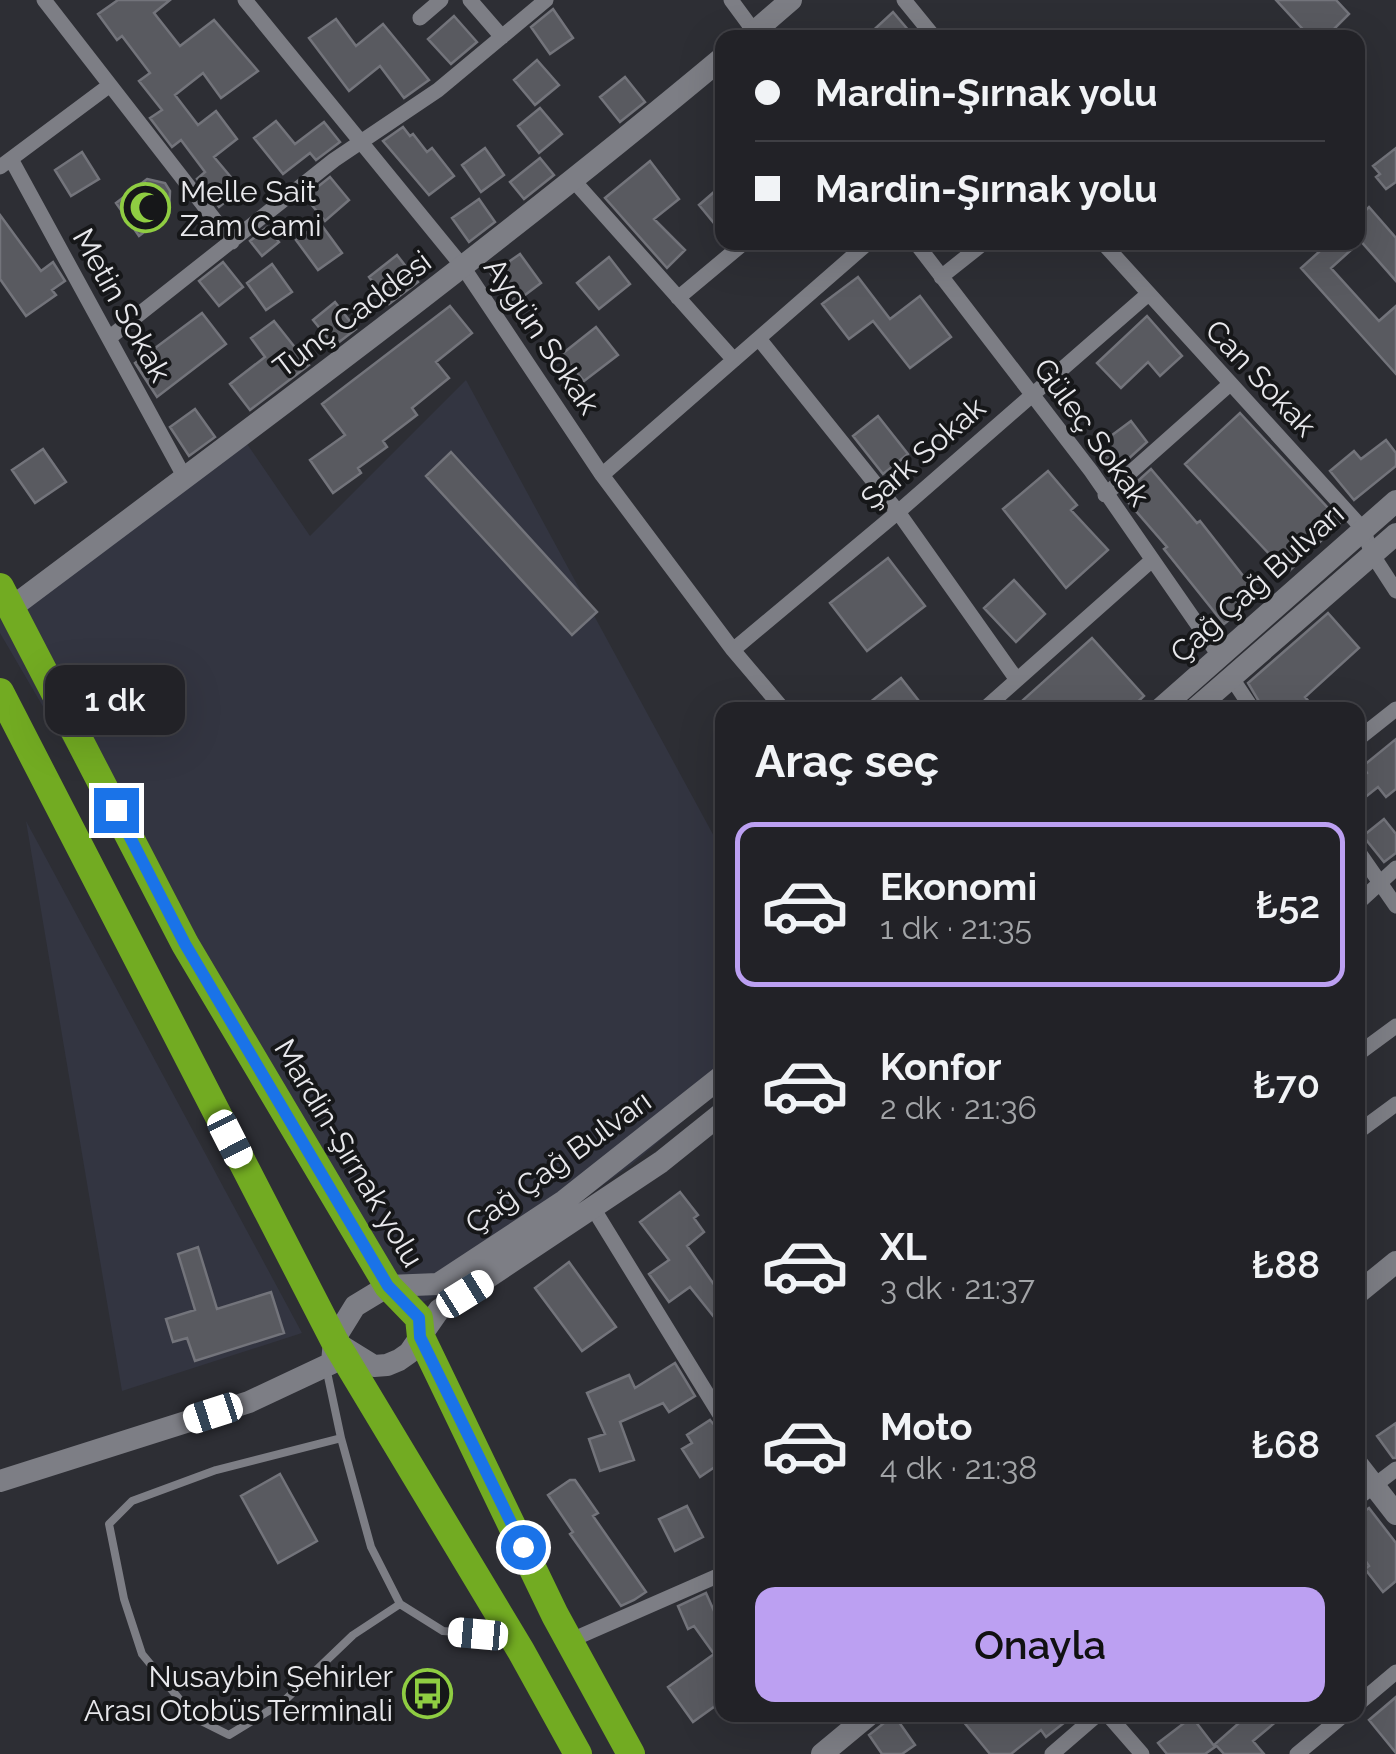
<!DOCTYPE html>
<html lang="tr">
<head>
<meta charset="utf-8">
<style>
	:root { --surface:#222227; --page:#2e2f33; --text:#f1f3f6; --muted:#a2a4a7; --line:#3f3f44; --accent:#bca0f2 }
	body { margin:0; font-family:Raleway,sans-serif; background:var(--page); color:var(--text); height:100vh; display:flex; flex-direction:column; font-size:38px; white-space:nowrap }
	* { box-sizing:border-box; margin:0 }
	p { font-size:32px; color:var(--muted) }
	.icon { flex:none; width:55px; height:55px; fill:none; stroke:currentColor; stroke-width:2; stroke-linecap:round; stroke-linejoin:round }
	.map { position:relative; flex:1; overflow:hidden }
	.sheet { position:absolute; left:715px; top:702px; width:650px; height:1020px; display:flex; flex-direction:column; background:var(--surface); border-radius:20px; box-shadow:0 10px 40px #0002,0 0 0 2px var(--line) }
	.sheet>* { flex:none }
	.hud { position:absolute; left:715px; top:30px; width:650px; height:220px; border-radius:20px; box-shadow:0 10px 40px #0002,0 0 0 2px var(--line); display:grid; align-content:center; height:220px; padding:0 40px; background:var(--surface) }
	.end { position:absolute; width:45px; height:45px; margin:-22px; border:12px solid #1a73e8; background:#fff; box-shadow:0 0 0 5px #fff }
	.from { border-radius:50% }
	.bubble { position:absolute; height:70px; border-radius:20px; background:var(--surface); box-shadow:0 10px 40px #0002,0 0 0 2px var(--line); font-size:32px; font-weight:600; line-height:70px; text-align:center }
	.car { position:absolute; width:30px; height:60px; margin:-30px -15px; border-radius:12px; box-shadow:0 0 8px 2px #0007; background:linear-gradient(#fff 24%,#345 0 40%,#fff 0 76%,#345 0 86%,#fff 0) }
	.hud b { display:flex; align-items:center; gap:35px; height:95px; font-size:38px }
	.hud b+b { border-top:2px solid var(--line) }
	.hud i { width:25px; height:25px; background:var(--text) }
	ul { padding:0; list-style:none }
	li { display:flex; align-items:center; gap:30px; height:165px; margin:0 20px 15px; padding:0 20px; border:5px solid transparent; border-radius:20px }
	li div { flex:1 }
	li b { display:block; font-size:38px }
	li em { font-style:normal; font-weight:600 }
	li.active { border-color:var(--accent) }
	li>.icon { width:90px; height:90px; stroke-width:1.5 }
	h2 { padding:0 40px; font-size:45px; line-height:120px }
	.cta { display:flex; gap:20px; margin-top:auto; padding:20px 40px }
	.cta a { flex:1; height:115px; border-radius:20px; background:var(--accent); color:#111; font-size:40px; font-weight:600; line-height:115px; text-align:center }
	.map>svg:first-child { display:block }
	.built { fill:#333541 }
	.building { fill:#595a60; stroke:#73747b; stroke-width:2.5 }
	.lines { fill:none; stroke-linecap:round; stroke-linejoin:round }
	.lane { stroke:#7d7e85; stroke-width:8 }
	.street { stroke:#7d7e85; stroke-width:15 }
	.secondary { stroke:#7d7e85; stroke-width:22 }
	.highway { stroke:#72ab22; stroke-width:28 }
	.route { stroke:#1a73e8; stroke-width:12 }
	.labels { text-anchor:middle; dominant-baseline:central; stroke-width:8; stroke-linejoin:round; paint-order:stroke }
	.poi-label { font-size:30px; fill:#e8e8ec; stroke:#161719; text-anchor:start }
	.street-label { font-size:30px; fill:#e8e8ec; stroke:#161719 }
</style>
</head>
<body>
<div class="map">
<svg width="1396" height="1754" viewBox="0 0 1396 1754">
	<rect width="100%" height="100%" fill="#2d2e34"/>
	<!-- built -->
	<path class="built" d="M466,380L722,851V1088L631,1165L456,1289L397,1312L0,633V613L243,438L310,536Z
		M26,821L302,1333L122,1391Z"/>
	<!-- building -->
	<path class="building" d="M118,0H170L154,13L180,46L214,20L258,71L221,98L203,73L175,95L198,125L216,111L237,139L214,157L241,189L219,207L197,179L205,172L181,140L172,147L150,118L162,110L139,81L150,73L122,36L117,40L98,14Z
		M1276,0H1336L1349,14L1325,38H1311Z
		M553,9L573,38L550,54L531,27Z
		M893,12L915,38H865Z
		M454,16L477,42L451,64L428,39Z
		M336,19L356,46L383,24L429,80L404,98L380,66L349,91L309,38Z
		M537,60L559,85L535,105L514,80Z
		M625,77L645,102L620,122L600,97Z
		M540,108L562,134L539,153L518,126Z
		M276,121L295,144L324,122L340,142L316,160L310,153L283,174L254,138Z
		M403,127L410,136L413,134L427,152L432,148L454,176L429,195L383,141Z
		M485,148L504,175L481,192L462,165Z
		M1396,148V182L1386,189L1376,177L1380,174L1373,166Z
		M82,152L99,179L71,196L55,170Z
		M540,158L554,175L524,199L510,182Z
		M650,161L679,199L654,219L685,250L667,268L605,198Z
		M330,177L349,200L325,221L305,197Z
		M147,179L165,183L170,191L169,213L139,236L116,203Z
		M722,185V233L699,205Z
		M479,199L495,222L469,242L452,218Z
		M1369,207L1396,238V281L1358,238V218Z
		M0,215L41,271L53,262L65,281L52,290L56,295L26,316L0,279Z
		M320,223L342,253L318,270L296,240Z
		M267,227L279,242L262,256L250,241Z
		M1330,242H1360L1331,268L1379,321L1396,306V374L1301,268Z
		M520,254L541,283L513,304L491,274Z
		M397,255L418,282L389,304L369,277Z
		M609,257L630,284L599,309L577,283Z
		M223,262L243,287L219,306L199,281Z
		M272,264L292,292L266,310L247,283Z
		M858,277L890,319L920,296L951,337L910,368L873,321L849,339L822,304Z
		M335,302L356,329L334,346L313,320Z
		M450,306L472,333L436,362L449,378L412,408L417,415L383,441L387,447L358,468L361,473L333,493L310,460L345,435L322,404Z
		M202,313L226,344L157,397L135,363Z
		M1147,316L1182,356L1160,376L1148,362L1121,388L1097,363Z
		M274,321L309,365L250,410L230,384L265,357L251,338Z
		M596,327L618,355L584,381L562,354Z
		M195,409L215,437L189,456L170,427Z
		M1240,413L1341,522L1287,573L1185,464Z
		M878,416L908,454L883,474L853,436Z
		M1131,421L1147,442L1115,471L1096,447Z
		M1386,440L1396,453V466L1354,500L1330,471L1354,451L1361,459Z
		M43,449L66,482L35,503L12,470Z
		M451,452L597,612L572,635L426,476Z
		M1151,469L1197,523L1200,521L1259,596L1224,624L1164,549L1167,547L1122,495Z
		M1048,471L1077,505L1071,510L1108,550L1066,588L1003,509Z
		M888,558L925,606L867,651L830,603Z
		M1014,580L1045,614L1016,642L984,608Z
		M1328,613L1359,648L1305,697L1311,704L1303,710H1264L1248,683Z
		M1092,638L1144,696L1129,710H1012Z
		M901,678L926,710H860Z
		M1396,739V789L1386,797L1378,787L1358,803V780L1367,773L1363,766Z
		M1384,819L1396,834V853L1384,862L1363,836Z
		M680,1192L698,1215L694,1218L704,1232L687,1246L722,1296V1327L690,1287L669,1302L649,1274L669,1260L640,1222Z
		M198,1247L217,1309L271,1292L284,1333L195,1361L187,1338L173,1342L166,1319L195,1310L178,1254Z
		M569,1262L616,1327L582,1351L535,1288Z
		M675,1363L695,1396L669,1412L663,1403L620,1422L634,1460L600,1471L589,1439L605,1434L587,1393L629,1375L635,1388Z
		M710,1420L716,1427L722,1429V1462L700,1477L682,1449L692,1443L687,1435Z
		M1396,1423V1458H1393L1377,1436Z
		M280,1474L317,1541L278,1563L241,1496Z
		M570,1480H575L598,1513L593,1516L646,1592L634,1600L621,1606L570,1534L573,1532L548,1495Z
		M687,1506L703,1537L675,1551L659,1519Z
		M1369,1508L1396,1543V1581L1383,1592L1365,1569L1369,1566L1358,1550V1516Z
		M706,1593L722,1629V1701L693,1722L668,1687L714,1654L694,1626L688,1629L678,1606Z
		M1396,1697V1753L1369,1720Z
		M894,1715L915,1745L902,1754H882L869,1735Z
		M958,1715H1074L1046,1737L1041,1730L1011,1754H990Z
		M1248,1715H1284L1253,1741L1264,1754H1224L1215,1744Z
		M1192,1717L1215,1747L1205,1754H1167L1158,1743Z"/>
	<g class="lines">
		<!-- lane -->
		<path class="lane" d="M327,1372L341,1438L371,1547L400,1604L443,1631L503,1636
			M341,1438L216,1470L132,1501L109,1524L124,1599L142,1654L195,1718L229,1735L283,1702L353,1635L400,1604"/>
		<!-- street -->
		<path class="street" d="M44,0L232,242
			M245,0L463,267L602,475L733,650L784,710
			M470,0L502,37
			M731,0L759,38
			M904,0L935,38
			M420,18L441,0
			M11,159L185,478
			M0,167L110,85
			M574,181L734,360
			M915,242L1091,471L1220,657
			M1102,242L1363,529L1372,554L1396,591
			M941,277L985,242
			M678,298L745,242
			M109,338L334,160L438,90L546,0
			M760,340L898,512L1017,680
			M602,475L869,242
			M1105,495L1230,384
			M733,650L898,512L1147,295
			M1231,677L1253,710
			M983,710L1151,561
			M1358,739L1396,709
			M1358,851L1396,906
			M1358,903L1396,868
			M1358,1054L1396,1026
			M1358,1132L1396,1104
			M593,1208L722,1418
			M1358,1498L1396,1469
			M569,1641L722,1574
			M1358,1704L1396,1672
			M1108,1715L1142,1754
			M1052,1754L1097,1715
			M1297,1754L1344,1715"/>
		<!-- secondary -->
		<path class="secondary" d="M747,38L791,0
			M11,608C251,428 492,250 722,58
			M1159,710L1396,501
			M1194,710L1396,534
			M1358,1293L1396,1262
			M340,1345L374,1366L387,1365L399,1360L409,1353L439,1310L661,1162L722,1113
			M1358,1465L1396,1514
			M0,1481L249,1402L332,1363L334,1340L355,1306L388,1286L438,1284L564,1201L722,1076
			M822,1754L869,1715"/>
		<!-- highway -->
		<path class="highway" d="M0,587L185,944L388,1286L419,1318L421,1337L555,1615L631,1754
			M0,692L334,1340L521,1651L578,1754"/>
	</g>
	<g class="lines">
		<!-- route -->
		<path class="route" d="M116,810L185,944L388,1286L419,1318L420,1337L523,1547"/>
	</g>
	<!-- icons -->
	<defs>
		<symbol id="mosque-ring" viewBox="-11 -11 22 22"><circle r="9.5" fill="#161719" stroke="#8fcd42" stroke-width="1.5"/><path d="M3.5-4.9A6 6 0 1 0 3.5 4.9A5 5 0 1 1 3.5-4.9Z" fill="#8fcd42"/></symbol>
		<symbol id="bus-ring" viewBox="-11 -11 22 22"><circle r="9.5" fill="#161719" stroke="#8fcd42" stroke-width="1.5"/><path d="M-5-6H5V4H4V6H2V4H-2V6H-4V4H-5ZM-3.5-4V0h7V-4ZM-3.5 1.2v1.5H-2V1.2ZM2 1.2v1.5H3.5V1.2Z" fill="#8fcd42"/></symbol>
	</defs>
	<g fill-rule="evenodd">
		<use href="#mosque-ring" x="118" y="180" width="55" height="55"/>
		<use href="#bus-ring" x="400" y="1666" width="55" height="55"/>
	</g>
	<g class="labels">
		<!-- poi labels -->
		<g class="poi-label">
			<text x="180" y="191">Melle Sait<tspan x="180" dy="34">Zam Cami</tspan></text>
			<text x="393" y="1676" text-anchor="end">Nusaybin Şehirler<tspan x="393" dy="34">Arası Otobüs Terminali</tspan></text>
		</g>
		<!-- street labels -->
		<g class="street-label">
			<text transform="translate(122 305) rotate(61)">Metin Sokak</text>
			<text transform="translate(352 314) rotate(-37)">Tunç Caddesi</text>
			<text transform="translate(542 336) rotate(56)">Aygün Sokak</text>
			<text transform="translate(1261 378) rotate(47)">Can Sokak</text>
			<text transform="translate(1092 432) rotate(54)">Güleç Sokak</text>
			<text transform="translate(923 453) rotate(-41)">Şark Sokak</text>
			<text transform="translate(1257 583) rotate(-42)">Çağ Çağ Bulvarı</text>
			<text transform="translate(349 1153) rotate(59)">Mardin-Şırnak yolu</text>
			<text transform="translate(558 1162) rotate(-36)">Çağ Çağ Bulvarı</text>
		</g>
	</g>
</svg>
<i class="end from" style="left:523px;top:1547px"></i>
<i class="end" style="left:116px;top:810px"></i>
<div class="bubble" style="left:45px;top:665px;width:140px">1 dk</div>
<i class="car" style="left:230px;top:1139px;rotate:153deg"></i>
<i class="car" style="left:465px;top:1294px;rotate:58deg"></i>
<i class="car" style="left:213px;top:1413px;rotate:252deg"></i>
<i class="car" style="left:478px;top:1634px;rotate:275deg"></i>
<div class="hud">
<b><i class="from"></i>Mardin-Şırnak yolu</b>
<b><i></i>Mardin-Şırnak yolu</b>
</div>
<section class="sheet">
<h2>Araç seç</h2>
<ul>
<li class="active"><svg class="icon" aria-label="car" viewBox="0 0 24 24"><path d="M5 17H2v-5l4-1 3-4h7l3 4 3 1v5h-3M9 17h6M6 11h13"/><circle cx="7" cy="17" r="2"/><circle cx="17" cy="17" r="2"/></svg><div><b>Ekonomi</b><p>1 dk · 21:35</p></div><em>₺52</em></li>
<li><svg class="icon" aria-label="car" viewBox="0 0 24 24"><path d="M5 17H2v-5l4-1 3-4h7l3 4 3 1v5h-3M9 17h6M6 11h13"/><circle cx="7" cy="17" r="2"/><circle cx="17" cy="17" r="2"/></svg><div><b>Konfor</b><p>2 dk · 21:36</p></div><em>₺70</em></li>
<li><svg class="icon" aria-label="car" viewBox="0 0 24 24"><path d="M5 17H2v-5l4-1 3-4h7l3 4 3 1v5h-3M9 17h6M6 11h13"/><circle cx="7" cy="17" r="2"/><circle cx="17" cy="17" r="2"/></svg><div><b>XL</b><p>3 dk · 21:37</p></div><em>₺88</em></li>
<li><svg class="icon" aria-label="car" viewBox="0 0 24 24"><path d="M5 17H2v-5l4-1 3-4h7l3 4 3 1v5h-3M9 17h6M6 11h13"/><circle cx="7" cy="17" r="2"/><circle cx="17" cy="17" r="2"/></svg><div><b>Moto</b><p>4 dk · 21:38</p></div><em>₺68</em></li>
</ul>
<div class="cta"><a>Onayla</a></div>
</section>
</div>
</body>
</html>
